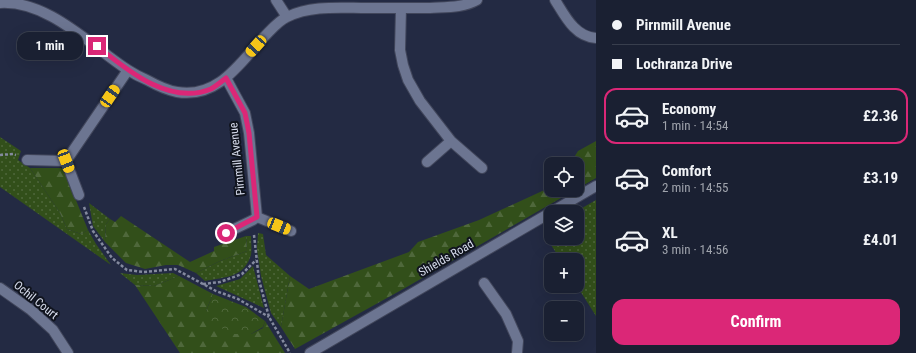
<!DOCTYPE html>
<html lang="en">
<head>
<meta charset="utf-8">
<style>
	:root { --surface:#1a2032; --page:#272d3e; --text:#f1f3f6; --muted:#9fa3ac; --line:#383e4d; --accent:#db2777 }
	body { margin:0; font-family:"Roboto Condensed",sans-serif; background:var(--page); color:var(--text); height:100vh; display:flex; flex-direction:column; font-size:15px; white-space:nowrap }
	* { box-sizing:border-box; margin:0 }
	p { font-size:13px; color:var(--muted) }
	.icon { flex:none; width:22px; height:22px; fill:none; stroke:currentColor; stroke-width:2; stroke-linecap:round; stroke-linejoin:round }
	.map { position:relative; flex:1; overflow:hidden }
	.sheet { display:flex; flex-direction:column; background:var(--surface); width:320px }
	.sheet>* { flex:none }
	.hud { display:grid; align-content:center; height:88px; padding:0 16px; background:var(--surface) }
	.tools { position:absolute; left:544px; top:157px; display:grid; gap:8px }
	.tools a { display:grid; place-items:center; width:40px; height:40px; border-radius:8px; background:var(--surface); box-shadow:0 4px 16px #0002,0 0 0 1px var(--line); font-size:20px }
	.end { position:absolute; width:18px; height:18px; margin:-9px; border:5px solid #db2777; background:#fff; box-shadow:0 0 0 2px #fff }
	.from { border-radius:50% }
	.bubble { position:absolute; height:28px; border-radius:12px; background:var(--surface); box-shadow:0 4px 16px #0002,0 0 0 1px var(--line); font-size:13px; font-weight:700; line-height:28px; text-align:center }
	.car { position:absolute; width:12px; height:24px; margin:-12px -6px; border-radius:5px; box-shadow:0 0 3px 1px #0007; background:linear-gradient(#f5c518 24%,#345 0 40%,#f5c518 0 76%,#345 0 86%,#f5c518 0) }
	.hud b { display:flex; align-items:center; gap:14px; height:38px; font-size:15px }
	.hud b+b { border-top:1px solid var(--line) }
	.hud i { width:10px; height:10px; background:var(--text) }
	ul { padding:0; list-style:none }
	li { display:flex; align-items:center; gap:12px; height:56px; margin:0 8px 6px; padding:0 8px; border:2px solid transparent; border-radius:12px }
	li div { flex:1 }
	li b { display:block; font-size:15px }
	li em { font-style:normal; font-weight:700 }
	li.active { border-color:var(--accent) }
	li>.icon { width:36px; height:36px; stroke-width:1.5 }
	.cta { display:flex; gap:8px; margin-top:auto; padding:8px 16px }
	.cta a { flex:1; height:46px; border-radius:12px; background:var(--accent); color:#fff; font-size:16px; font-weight:700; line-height:46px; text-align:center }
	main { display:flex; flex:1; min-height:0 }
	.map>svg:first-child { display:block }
	.grass { fill:url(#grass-dots) }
	.forest { fill:url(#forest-firs) }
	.park { fill:url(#park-crowns) }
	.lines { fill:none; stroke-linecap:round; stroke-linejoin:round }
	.service-casing { stroke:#41465b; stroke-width:12 }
	.minor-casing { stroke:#41465b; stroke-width:12 }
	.path { stroke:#848a9e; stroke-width:2.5; stroke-dasharray:3 2; stroke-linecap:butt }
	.service { stroke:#6c7591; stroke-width:10 }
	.minor { stroke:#6c7591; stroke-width:10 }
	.route { stroke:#db2777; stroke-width:5 }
	.labels { text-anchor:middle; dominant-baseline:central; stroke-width:4; stroke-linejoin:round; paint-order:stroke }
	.street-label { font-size:12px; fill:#d6dbeb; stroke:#10141e }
</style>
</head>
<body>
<main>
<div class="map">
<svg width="596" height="353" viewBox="0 0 596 353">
	<defs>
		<pattern id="grass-dots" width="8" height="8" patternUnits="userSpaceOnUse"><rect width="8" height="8" fill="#324f1a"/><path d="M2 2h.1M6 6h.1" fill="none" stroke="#4f683b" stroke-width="1.8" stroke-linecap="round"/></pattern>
		<pattern id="forest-firs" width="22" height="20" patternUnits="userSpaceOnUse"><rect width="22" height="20" fill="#324f1a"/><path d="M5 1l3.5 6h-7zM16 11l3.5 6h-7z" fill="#4f683b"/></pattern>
		<pattern id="park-crowns" width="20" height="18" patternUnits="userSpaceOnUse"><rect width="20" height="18" fill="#324f1a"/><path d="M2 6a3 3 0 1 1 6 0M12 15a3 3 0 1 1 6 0" fill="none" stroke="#4f683b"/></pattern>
	</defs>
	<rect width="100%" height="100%" fill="#232a43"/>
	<!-- grass -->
	<path class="grass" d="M0,137L21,151L18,160L30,168L60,213L67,229L81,234L88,230L96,244L111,265L0,187Z
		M596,200V316L577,286V260H561L547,239V228L551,226V238H577V212H575Z
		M89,203L110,219L106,224L105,242L93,226Z
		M258,233L263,234L266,255L290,276L281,327L271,313L261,276L257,249Z
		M246,236H251C251,242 252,249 251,255C244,278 225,277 205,281L196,273L220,261L247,251Z
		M253,266L264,308L216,286L240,279Z
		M120,273L137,275L173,273L179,276L154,286L135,285Z"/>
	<!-- forest -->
	<path class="forest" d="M596,141V178L577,189V164H570L578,151Z
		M30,168H63L88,230L81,234L67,229L60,213Z
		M551,187V190H575L405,288L295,349L281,327L290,276L309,289L409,252L418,242L479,220Z
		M121,216L190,262L214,251V247L246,236L247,251L220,261L196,273L178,265H166L145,269L126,263L105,242L106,224L110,219L115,222Z
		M179,276L213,294L206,311L251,334L263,328L265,321L285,353H180L135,285L154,286Z"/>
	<!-- park -->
	<path class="park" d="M213,294L246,307L265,321L263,327L251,334H234L208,322L206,311Z"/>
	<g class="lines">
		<defs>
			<path id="service" d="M484,283L506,314L518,341L517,353"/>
			<path id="minor" d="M276,0L287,17
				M555,0C565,16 575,37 596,38
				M0,3C48,0 91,46 128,70C134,74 140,77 147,80C156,85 166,90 177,92C218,99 240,63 264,37C271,30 278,21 287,17C311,5 340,8 367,8C388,8 409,8 430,8C446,7 463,8 477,0
				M401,8L400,50L403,65L408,80L420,101L451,141L482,168
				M226,78L245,113L249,133L257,217
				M27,160L66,161L79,195
				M66,161L128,70
				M427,162L451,141
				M226,233L253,220L257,217L291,231
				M0,288L31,310L53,330L68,353
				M310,353L596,186"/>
		</defs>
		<!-- service casing -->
		<use href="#service" class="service-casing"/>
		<!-- minor casing -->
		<use href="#minor" class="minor-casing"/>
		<!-- path -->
		<path class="path" d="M0,155L13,154L16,155
			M84,207L93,231L112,258L127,270L144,272L175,269L216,291L238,299L269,317
			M254,235L259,280L269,317L290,353
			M203,284L220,282L242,274L256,260"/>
		<!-- service -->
		<use href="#service" class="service"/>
		<!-- minor -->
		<use href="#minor" class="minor"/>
	</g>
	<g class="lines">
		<!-- route -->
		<path class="route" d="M97,46C127,70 169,106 211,89C216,86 221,82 226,78L245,113L249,133L257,217L226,233"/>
	</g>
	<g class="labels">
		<!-- street labels -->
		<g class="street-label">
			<text transform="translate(237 159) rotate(-96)">Pirnmill Avenue</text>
			<text transform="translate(446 258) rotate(-30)">Shields Road</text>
			<text transform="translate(36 300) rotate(39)">Ochil Court</text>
		</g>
	</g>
</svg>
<div class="tools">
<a><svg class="icon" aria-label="locate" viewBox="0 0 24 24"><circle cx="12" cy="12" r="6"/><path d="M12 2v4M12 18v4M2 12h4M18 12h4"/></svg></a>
<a><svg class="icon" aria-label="layers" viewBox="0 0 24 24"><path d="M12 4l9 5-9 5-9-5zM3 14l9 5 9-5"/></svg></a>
<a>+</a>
<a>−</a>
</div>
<i class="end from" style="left:226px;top:233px"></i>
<i class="end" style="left:97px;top:46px"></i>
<div class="bubble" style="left:17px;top:32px;width:66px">1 min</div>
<i class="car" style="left:256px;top:46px;rotate:222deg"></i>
<i class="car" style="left:110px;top:96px;rotate:34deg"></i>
<i class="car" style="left:66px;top:161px;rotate:159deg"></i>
<i class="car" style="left:279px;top:226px;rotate:112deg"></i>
</div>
<section class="sheet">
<div class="hud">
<b><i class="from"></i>Pirnmill Avenue</b>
<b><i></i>Lochranza Drive</b>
</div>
<ul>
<li class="active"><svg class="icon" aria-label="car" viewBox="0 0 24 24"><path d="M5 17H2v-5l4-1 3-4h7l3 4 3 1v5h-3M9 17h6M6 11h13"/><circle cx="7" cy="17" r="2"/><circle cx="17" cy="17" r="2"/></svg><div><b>Economy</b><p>1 min · 14:54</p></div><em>£2.36</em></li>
<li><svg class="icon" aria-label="car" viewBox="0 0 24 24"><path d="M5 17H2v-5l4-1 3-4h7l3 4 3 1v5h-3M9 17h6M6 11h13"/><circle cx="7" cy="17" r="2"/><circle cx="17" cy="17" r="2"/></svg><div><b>Comfort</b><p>2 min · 14:55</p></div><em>£3.19</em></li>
<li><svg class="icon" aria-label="car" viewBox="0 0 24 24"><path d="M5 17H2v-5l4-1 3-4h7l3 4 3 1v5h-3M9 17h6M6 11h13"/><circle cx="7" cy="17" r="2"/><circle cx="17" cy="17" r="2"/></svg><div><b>XL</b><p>3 min · 14:56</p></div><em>£4.01</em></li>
</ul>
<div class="cta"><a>Confirm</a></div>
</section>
</main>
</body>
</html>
